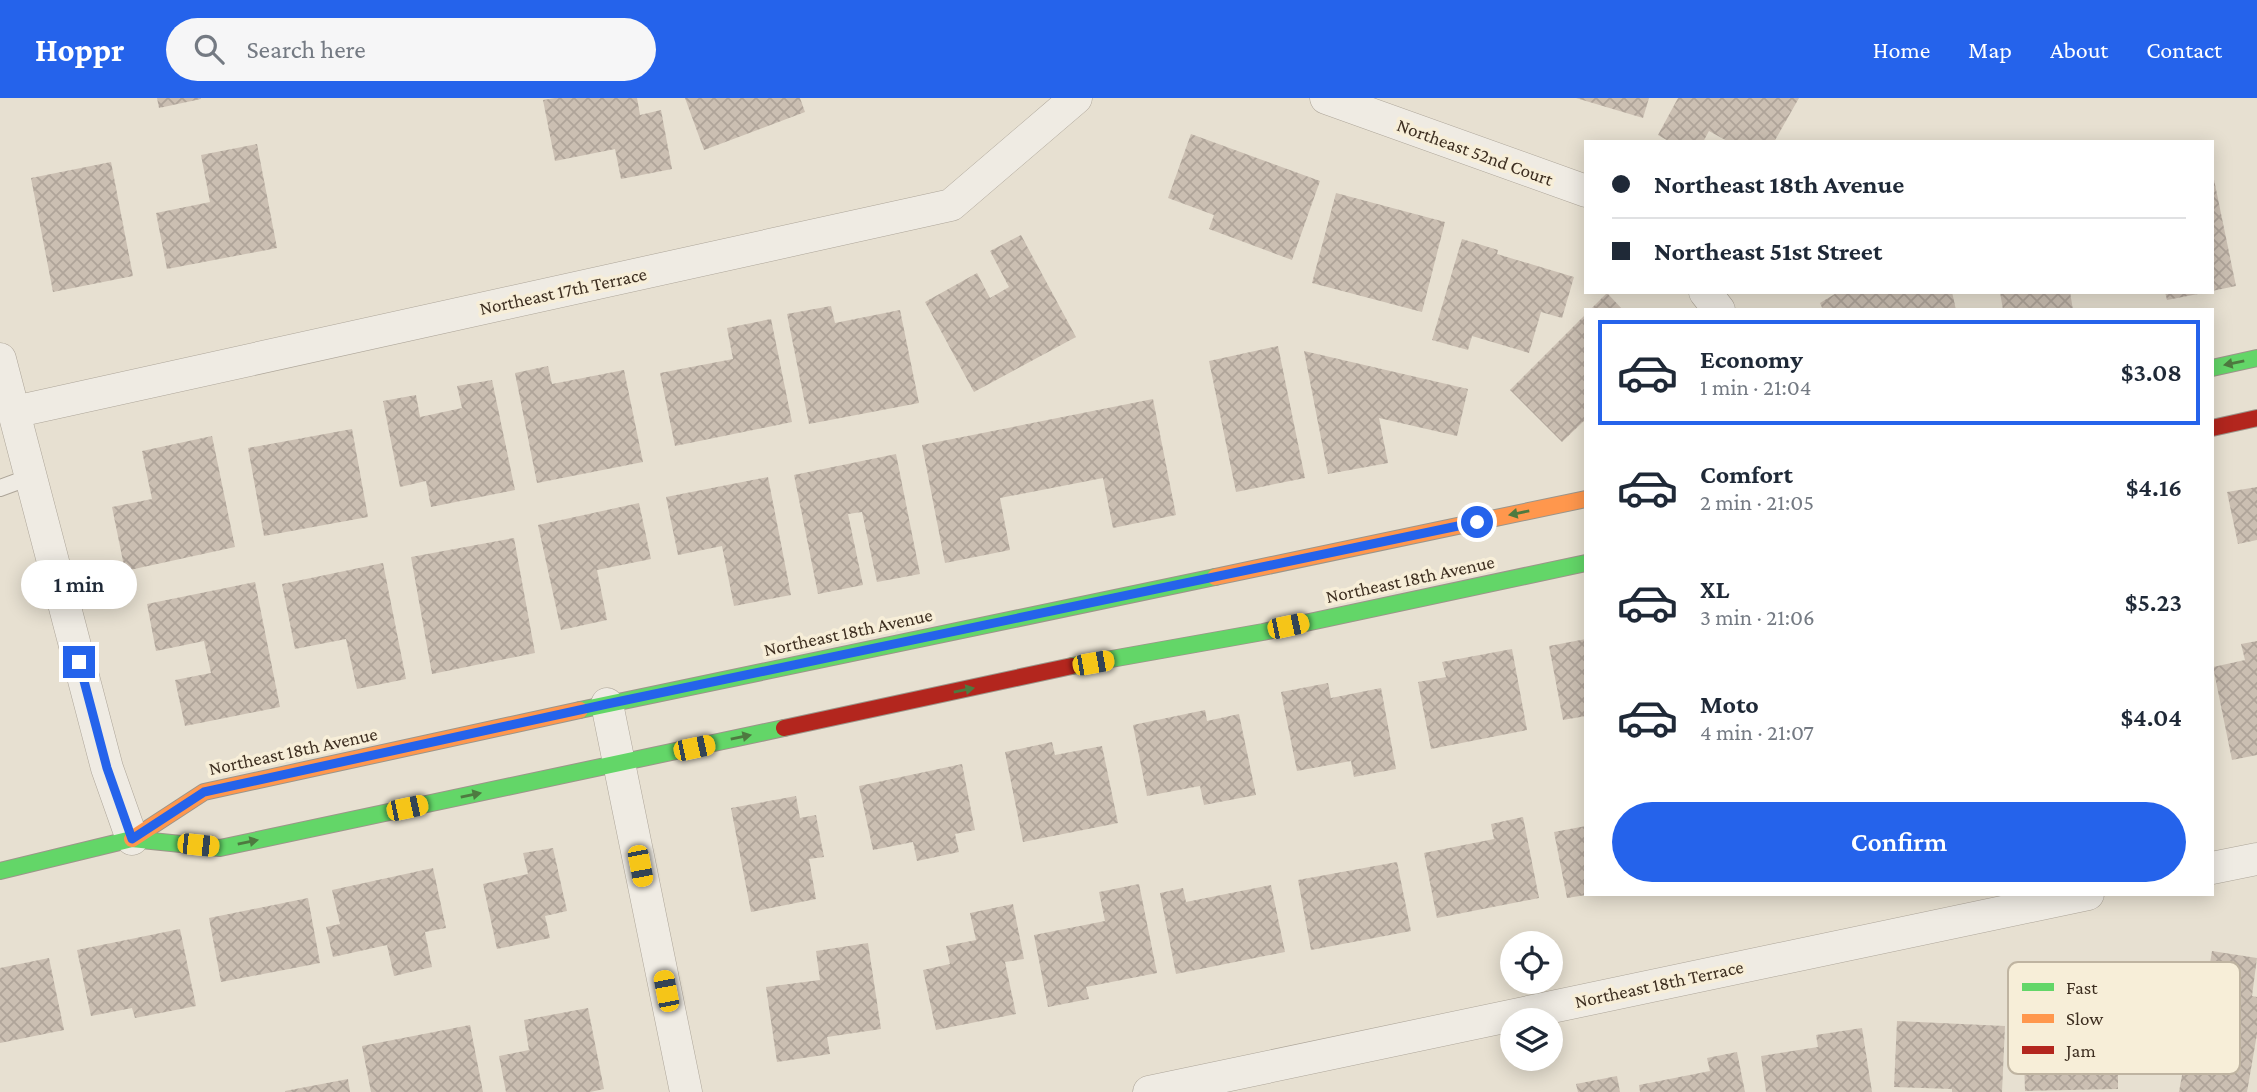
<!DOCTYPE html>
<html lang="en">
<head>
<meta charset="utf-8">
<style>
	:root { --surface:#fff; --page:#f6f6f7; --text:#1f2937; --muted:#747a83; --line:#e0e1e3; --accent:#2563eb }
	body { margin:0; font-family:"Crimson Pro",serif; background:var(--page); color:var(--text); height:100vh; display:flex; flex-direction:column; font-size:26px; white-space:nowrap }
	* { box-sizing:border-box; margin:0 }
	p { font-size:23px; color:var(--muted) }
	.icon { flex:none; width:38px; height:38px; fill:none; stroke:currentColor; stroke-width:2; stroke-linecap:round; stroke-linejoin:round }
	.map { position:relative; flex:1; overflow:hidden }
	.sheet { position:absolute; left:1584px; top:210px; width:630px; height:588px; display:flex; flex-direction:column; background:var(--surface); border-radius:0px; box-shadow:0 4px 18px #0003 }
	.sheet>* { flex:none }
	.hud { position:absolute; left:1584px; top:42px; width:630px; height:154px; border-radius:0px; box-shadow:0 4px 18px #0003; display:grid; align-content:center; height:154px; padding:0 28px; background:var(--surface) }
	.fabs { position:absolute; left:1500px; top:833px; display:grid; gap:14px }
	.fabs a { display:grid; place-items:center; width:63px; height:63px; border-radius:50%; background:var(--surface); box-shadow:0 4px 18px #0003; font-size:35px }
	.end { position:absolute; width:32px; height:32px; margin:-16px; border:9px solid #2563eb; background:#fff; box-shadow:0 0 0 4px #fff }
	.from { border-radius:50% }
	.bubble { position:absolute; height:49px; border-radius:24px; background:var(--surface); box-shadow:0 4px 18px #0003; font-size:23px; font-weight:600; line-height:49px; text-align:center }
	.car { position:absolute; width:21px; height:42px; margin:-21px -10px; border-radius:9px; box-shadow:0 0 5px 2px #0007; background:linear-gradient(#f5c518 24%,#345 0 40%,#f5c518 0 76%,#345 0 86%,#f5c518 0) }
	.hud b { display:flex; align-items:center; gap:24px; height:66px; font-size:26px }
	.hud b+b { border-top:2px solid var(--line) }
	.hud i { width:18px; height:18px; background:var(--text) }
	ul { padding:12px 0 0; list-style:none }
	li { display:flex; align-items:center; gap:21px; height:105px; margin:0 14px 10px; padding:0 14px; border:4px solid transparent; border-radius:0px }
	li div { flex:1 }
	li b { display:block; font-size:26px }
	li em { font-style:normal; font-weight:600 }
	li.on { border-color:var(--accent) }
	li>.icon { width:63px; height:63px; stroke-width:1.5 }
	.cta { display:flex; gap:14px; margin-top:auto; padding:14px 28px }
	.cta a { flex:1; height:80px; border-radius:42px; background:var(--accent); color:#fff; font-size:28px; font-weight:600; line-height:80px; text-align:center }
	header { display:flex; align-items:center; gap:42px; box-sizing:border-box; height:98px; padding:0 35px; background:var(--accent); color:#fff }
	header strong { font-size:33px }
	nav { display:flex; gap:38px; margin-inline-start:auto; font-size:24px }
	.search { width:490px; height:63px; background:var(--page); display:flex; align-items:center; gap:18px; box-sizing:border-box; padding:0 24px; border-radius:38px; color:var(--muted); font-size:26px }
	.map>svg:first-child { display:block }
	.building { fill:url(#building-cross-hatch) }
	.lines { fill:none; stroke-linecap:round; stroke-linejoin:round }
	.lane-casing { stroke:#ada599; stroke-width:18 }
	.street-casing { stroke:#ada599; stroke-width:33 }
	.fast-casing { stroke:#9c958a; stroke-width:18 }
	.slow-casing { stroke:#9c958a; stroke-width:18 }
	.jam-casing { stroke:#9c958a; stroke-width:18 }
	.lane { stroke:#efebe3; stroke-width:16 }
	.street { stroke:#efebe3; stroke-width:32 }
	.fast { stroke:#63d668; stroke-width:16 }
	.slow { stroke:#ff974d; stroke-width:16 }
	.jam { stroke:#b3261e; stroke-width:16 }
	.oneway { fill:#4e7a40 }
	.route { stroke:#2563eb; stroke-width:9 }
	.labels { text-anchor:middle; dominant-baseline:central; stroke-width:7; stroke-linejoin:round; paint-order:stroke }
	.street-label { font-size:19px; fill:#3d2e20; stroke:#f7eed8 }
	.key { fill:#f7eed8; stroke:#bfb4a1; stroke-width:2 }
	.key-label { font-size:19px; fill:#3d2e20 }
</style>
</head>
<body>
<header>
<strong>Hoppr</strong>
<div class="search"><svg class="icon" aria-label="search" viewBox="0 0 24 24"><circle cx="10" cy="10" r="6"/><path d="M15 15l6 6"/></svg>Search here</div>
<nav><a>Home</a><a>Map</a><a>About</a><a>Contact</a></nav>
</header>
<div class="map">
<svg width="2257" height="994" viewBox="0 0 2257 994">
	<defs>
		<pattern id="building-cross-hatch" width="8" height="8" patternUnits="userSpaceOnUse" patternTransform="scale(1.75)"><rect width="8" height="8" fill="#cbbfb2"/><path d="M0 0l8 8M0 8l8-8" fill="none" stroke="#afa499"/></pattern>
	</defs>
	<rect width="100%" height="100%" fill="#e7e0d1"/>
	<!-- building -->
	<path class="building" d="M157,0H201V1L159,10Z
		M555,0H637L640,17L661,12L672,71L621,81L615,51L555,63L543,2Z
		M685,0H800L805,14L704,52Z
		M1576,0H1649L1643,20Z
		M1678,0H1799L1774,44H1729L1709,33L1703,44H1670L1658,37Z
		M1191,36L1320,83L1292,162L1209,131L1214,117L1168,100Z
		M257,46L277,150L167,171L156,115L210,104L201,57Z
		M111,64L133,178L53,194L31,80Z
		M2212,72L2236,188L2212,193Z
		M1336,95L1445,124L1422,214L1312,185Z
		M1021,137L1076,239L974,294L925,204L977,175L990,200L1009,189L990,153Z
		M1462,141L1498,152L1497,156L1574,179L1562,220L1541,214L1529,255L1472,238L1468,252L1432,242Z
		M1838,194H1952L1956,212H1823L1820,205Z
		M2000,194H2070L2073,212H2003Z
		M2165,194H2198V196L2167,202Z
		M1607,195L1623,212H1590Z
		M831,208L835,225L900,212L919,305L809,326L787,216Z
		M1586,216V321L1562,344L1510,292Z
		M771,221L792,324L675,348L660,275L733,261L727,230Z
		M1278,248L1305,380L1236,394L1209,263Z
		M1304,253L1468,291L1457,338L1379,320L1388,365L1328,376Z
		M548,268L552,286L624,272L643,364L537,385L515,275Z
		M492,282L515,392L431,409L426,383L400,389L383,303L416,297L420,319L462,310L457,288Z
		M1153,301L1176,417L1113,430L1103,380L1000,400L1010,452L945,465L922,347Z
		M352,331L368,419L264,438L248,350Z
		M212,338L235,449L125,473L112,409L152,401L142,353Z
		M896,356L920,476L877,484L862,414L848,416L863,487L818,496L794,377Z
		M768,379L791,497L734,508L722,448L678,457L666,399Z
		M2257,389V442L2238,446L2227,394Z
		M639,405L651,461L597,472L607,522L561,532L538,427Z
		M514,440L535,555L432,576L411,459Z
		M383,465L406,581L357,591L346,541L295,551L282,486Z
		M255,484L280,609L185,628L175,582L211,575L204,543L156,553L147,506Z
		M1586,541V618L1563,622L1549,548Z
		M2257,543V657L2232,662L2213,569L2245,562L2241,546Z
		M1512,551L1527,632L1431,651L1418,584L1446,579L1442,564Z
		M1328,585L1331,600L1381,590L1396,671L1354,679L1351,663L1297,673L1281,594Z
		M1205,612L1207,623L1239,616L1256,697L1204,707L1200,688L1147,698L1133,627Z
		M1052,644L1055,657L1102,648L1118,725L1023,744L1005,654Z
		M962,666L975,732L955,736L959,754L917,763L913,744L873,752L859,688Z
		M796,698L800,720L816,717L824,759L809,761L816,801L751,814L731,710Z
		M1523,719L1539,800L1437,820L1424,755L1494,741L1491,726Z
		M1586,728V797L1567,800L1554,734Z
		M553,750L567,813L545,818L550,840L497,851L483,786L528,776L523,755Z
		M1397,764L1411,833L1311,852L1298,782Z
		M433,770L446,830L425,834L432,869L394,878L387,847L333,859L326,829L340,826L332,792Z
		M1139,786L1157,875L1086,889L1089,901L1048,909L1034,837L1105,823L1099,794Z
		M1271,787L1285,854L1176,876L1160,795L1183,790L1186,804Z
		M308,800L320,865L221,884L209,820Z
		M1013,806L1024,861L1005,864L1016,916L936,932L923,872L950,866L946,848L976,842L970,815Z
		M180,831L196,908L135,920L132,910L91,918L77,852Z
		M868,845L881,931L827,939L830,956L777,964L766,889L820,882L816,853Z
		M2212,853L2257,860L2252,898L2257,899V936L2247,994H2179L2186,955L2172,954L2183,886L2206,890Z
		M49,860L64,932L0,945V870Z
		M2137,884L2139,953L2118,954V991L2025,993L2022,895L2060,894L2061,916L2091,915L2090,885Z
		M588,910L604,991L590,994H506L499,958L529,952L524,922Z
		M1897,923L2005,928L2002,994H1952V991L1894,989Z
		M470,927L483,994H371L362,948Z
		M1862,930L1872,994H1766L1761,958L1818,949L1816,937Z
		M1737,954L1745,994H1640L1639,987L1710,973L1707,960Z
		M1617,978L1620,994H1578L1576,986Z
		M348,981L350,994H285V993Z"/>
	<g class="lines">
		<defs>
			<path id="lane" d="M0,390L30,379"/>
			<path id="street" d="M1326,0L1586,93
				M1705,194L1719,212
				M0,261L107,670L132,741
				M14,314L951,107L1076,0
				M607,606L686,994
				M2212,770L2257,761
				M1149,994L2088,796"/>
			<path id="fast" d="M2212,270L2257,260
				M1072,568L1263,534L1586,465
				M580,612L1215,479
				M0,773L132,741L220,750L784,630"/>
			<path id="slow" d="M1215,479L1586,401
				M132,741L204,694L580,612"/>
			<path id="jam" d="M2212,330L2257,320
				M784,630L1072,568"/>
		</defs>
		<!-- lane casing -->
		<use href="#lane" class="lane-casing"/>
		<!-- street casing -->
		<use href="#street" class="street-casing"/>
		<!-- fast casing -->
		<use href="#fast" class="fast-casing"/>
		<!-- slow casing -->
		<use href="#slow" class="slow-casing"/>
		<!-- jam casing -->
		<use href="#jam" class="jam-casing"/>
		<!-- lane -->
		<use href="#lane" class="lane"/>
		<!-- street -->
		<use href="#street" class="street"/>
		<!-- fast -->
		<use href="#fast" class="fast"/>
		<!-- slow -->
		<use href="#slow" class="slow"/>
		<!-- jam -->
		<use href="#jam" class="jam"/>
	</g>
	<!-- one-way arrows -->
	<defs><path id="oneway-solid" d="M-6-.8H1V-3.2L6.5 0L1 3.2V.8H-6Z" transform="scale(1.75)"/></defs>
	<g class="oneway">
		<use href="#oneway-solid" transform="translate(2234 265) rotate(168)"/>
		<use href="#oneway-solid" transform="translate(1519 415) rotate(168)"/>
		<use href="#oneway-solid" transform="translate(964 592) rotate(-12)"/>
		<use href="#oneway-solid" transform="translate(741 639) rotate(-12)"/>
		<use href="#oneway-solid" transform="translate(471 697) rotate(-12)"/>
		<use href="#oneway-solid" transform="translate(248 744) rotate(-12)"/>
	</g>
	<g class="lines">
		<!-- route -->
		<path class="route" d="M79,564L107,670L132,741L204,694L607,606L1477,424"/>
	</g>
	<g class="labels">
		<!-- street labels -->
		<g class="street-label">
			<text transform="translate(1475 54) rotate(20)">Northeast 52nd Court</text>
			<text transform="translate(563 193) rotate(-12)">Northeast 17th Terrace</text>
			<text transform="translate(1410 481) rotate(-12)">Northeast 18th Avenue</text>
			<text transform="translate(848 534) rotate(-12)">Northeast 18th Avenue</text>
			<text transform="translate(293 653) rotate(-12)">Northeast 18th Avenue</text>
			<text transform="translate(1659 886) rotate(-12)">Northeast 18th Terrace</text>
		</g>
	</g>
	<!-- legend -->
	<rect x="2008" y="864" width="232" height="112" rx="10" class="key"/>
	<rect x="2022" y="885" width="32" height="8" fill="#63d668"/>
	<rect x="2022" y="916" width="32" height="9" fill="#ff974d"/>
	<rect x="2022" y="948" width="32" height="8" fill="#b3261e"/>
	<g class="key-label">
		<text x="2066" y="896">Fast</text>
		<text x="2066" y="927">Slow</text>
		<text x="2066" y="959">Jam</text>
	</g>
</svg>
<div class="fabs">
<a><svg class="icon" aria-label="locate" viewBox="0 0 24 24"><circle cx="12" cy="12" r="6"/><path d="M12 2v4M12 18v4M2 12h4M18 12h4"/></svg></a>
<a><svg class="icon" aria-label="layers" viewBox="0 0 24 24"><path d="M12 4l9 5-9 5-9-5zM3 14l9 5 9-5"/></svg></a>
</div>
<i class="end from" style="left:1477px;top:424px"></i>
<i class="end" style="left:79px;top:564px"></i>
<div class="bubble" style="left:21px;top:462px;width:116px">1 min</div>
<i class="car" style="left:1288px;top:528px;rotate:78deg"></i>
<i class="car" style="left:1093px;top:565px;rotate:80deg"></i>
<i class="car" style="left:694px;top:650px;rotate:78deg"></i>
<i class="car" style="left:407px;top:710px;rotate:78deg"></i>
<i class="car" style="left:198px;top:747px;rotate:96deg"></i>
<i class="car" style="left:640px;top:768px;rotate:169deg"></i>
<i class="car" style="left:666px;top:893px;rotate:349deg"></i>
<div class="hud">
<b><i class="from"></i>Northeast 18th Avenue</b>
<b><i></i>Northeast 51st Street</b>
</div>
<section class="sheet">
<ul>
<li class="on"><svg class="icon" aria-label="car" viewBox="0 0 24 24"><path d="M5 17H2v-5l4-1 3-4h7l3 4 3 1v5h-3M9 17h6M6 11h13"/><circle cx="7" cy="17" r="2"/><circle cx="17" cy="17" r="2"/></svg><div><b>Economy</b><p>1 min · 21:04</p></div><em>$3.08</em></li>
<li><svg class="icon" aria-label="car" viewBox="0 0 24 24"><path d="M5 17H2v-5l4-1 3-4h7l3 4 3 1v5h-3M9 17h6M6 11h13"/><circle cx="7" cy="17" r="2"/><circle cx="17" cy="17" r="2"/></svg><div><b>Comfort</b><p>2 min · 21:05</p></div><em>$4.16</em></li>
<li><svg class="icon" aria-label="car" viewBox="0 0 24 24"><path d="M5 17H2v-5l4-1 3-4h7l3 4 3 1v5h-3M9 17h6M6 11h13"/><circle cx="7" cy="17" r="2"/><circle cx="17" cy="17" r="2"/></svg><div><b>XL</b><p>3 min · 21:06</p></div><em>$5.23</em></li>
<li><svg class="icon" aria-label="car" viewBox="0 0 24 24"><path d="M5 17H2v-5l4-1 3-4h7l3 4 3 1v5h-3M9 17h6M6 11h13"/><circle cx="7" cy="17" r="2"/><circle cx="17" cy="17" r="2"/></svg><div><b>Moto</b><p>4 min · 21:07</p></div><em>$4.04</em></li>
</ul>
<div class="cta"><a>Confirm</a></div>
</section>
</div>
</body>
</html>
